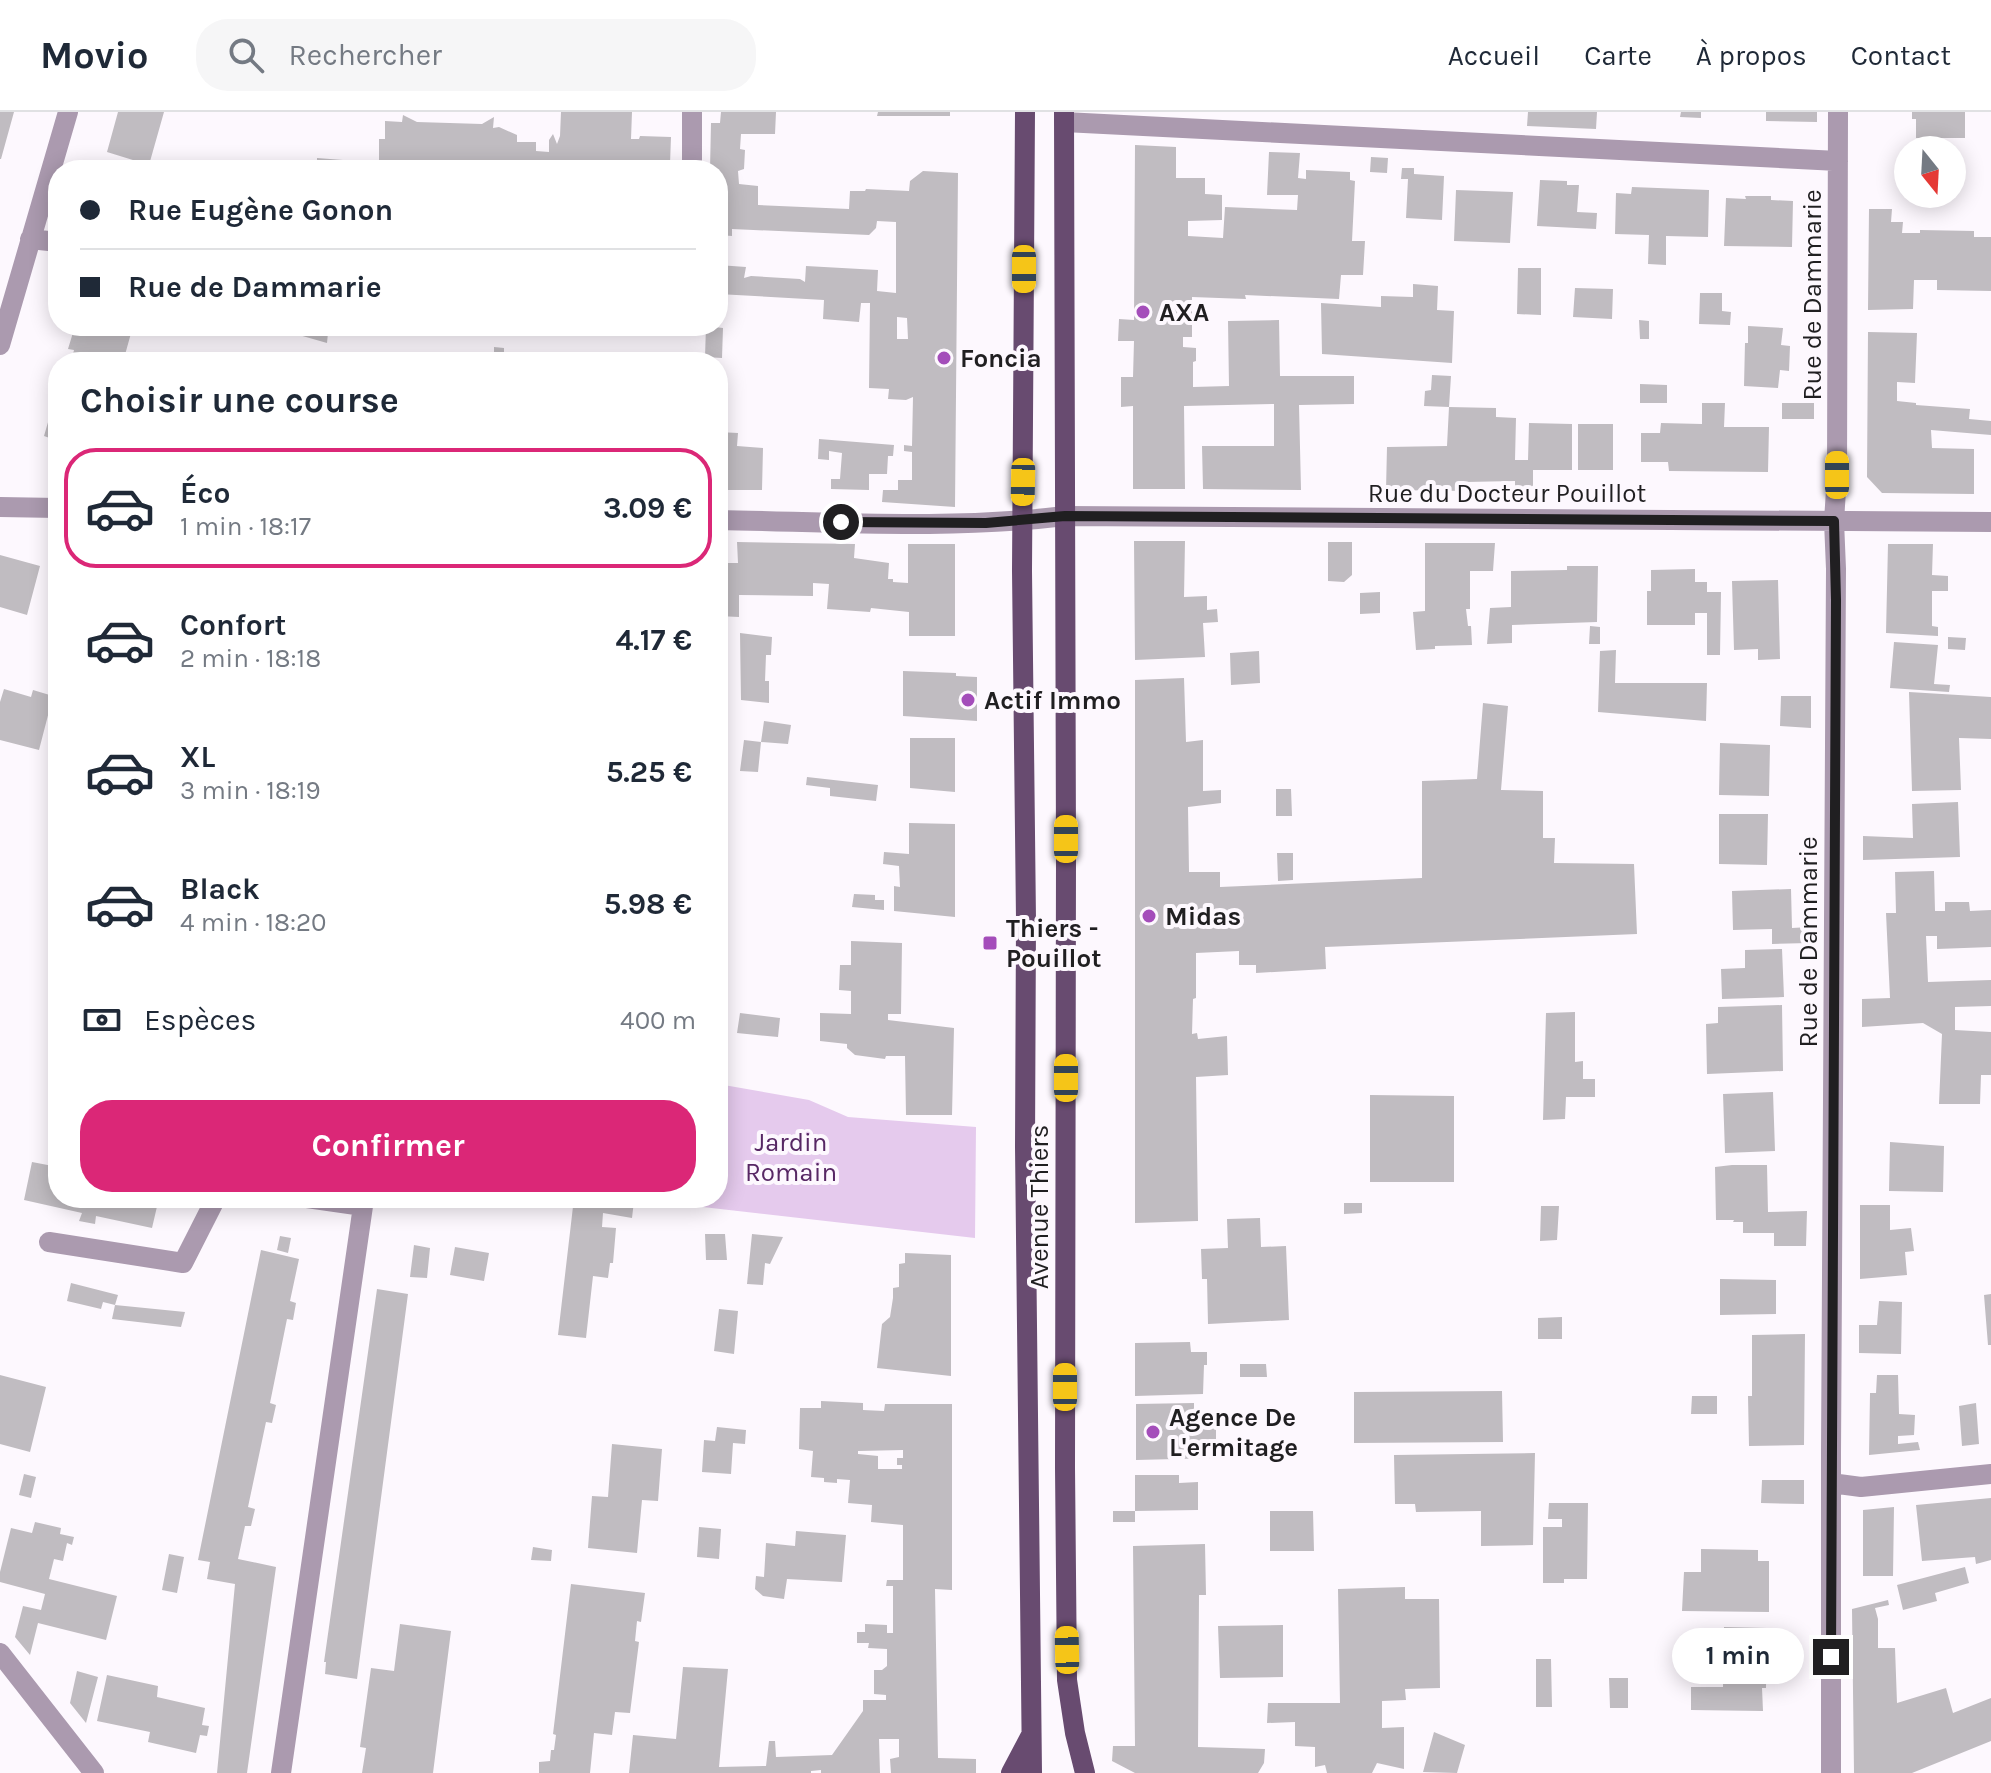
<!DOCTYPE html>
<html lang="fr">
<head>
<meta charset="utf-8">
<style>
	:root { --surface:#fff; --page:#f6f6f7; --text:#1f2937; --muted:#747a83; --line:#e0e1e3; --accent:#db2777 }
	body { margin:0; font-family:Karla,sans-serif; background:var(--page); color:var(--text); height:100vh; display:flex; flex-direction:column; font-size:30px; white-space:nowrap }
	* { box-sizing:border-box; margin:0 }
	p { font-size:26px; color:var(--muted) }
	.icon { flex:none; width:44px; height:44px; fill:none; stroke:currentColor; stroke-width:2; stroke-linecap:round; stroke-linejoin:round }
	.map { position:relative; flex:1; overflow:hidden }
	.panel { position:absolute; left:48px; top:240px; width:680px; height:856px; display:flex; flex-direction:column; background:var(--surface); border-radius:32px; box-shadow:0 4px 20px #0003 }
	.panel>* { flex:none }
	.banner { position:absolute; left:48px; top:48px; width:680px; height:176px; border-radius:32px; box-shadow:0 4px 20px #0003; display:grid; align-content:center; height:176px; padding:0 32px; background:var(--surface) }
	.needle { width:52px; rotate:162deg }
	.fabs { position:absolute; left:1894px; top:24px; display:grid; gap:16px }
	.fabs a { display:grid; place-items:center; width:72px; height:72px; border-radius:50%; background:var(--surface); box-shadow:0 4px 20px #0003; font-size:40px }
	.end { position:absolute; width:36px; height:36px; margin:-18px; border:10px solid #201f21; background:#fff; box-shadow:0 0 0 4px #fff }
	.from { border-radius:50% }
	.bubble { position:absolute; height:56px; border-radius:28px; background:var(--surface); box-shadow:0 4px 20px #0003; font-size:26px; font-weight:700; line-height:56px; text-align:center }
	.car { position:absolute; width:24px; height:48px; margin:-24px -12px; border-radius:10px; box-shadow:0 0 6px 2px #0007; background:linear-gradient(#f5c518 24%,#345 0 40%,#f5c518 0 76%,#345 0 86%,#f5c518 0) }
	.banner b { display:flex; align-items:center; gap:28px; height:76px; font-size:30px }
	.banner b+b { border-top:2px solid var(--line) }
	.banner i { width:20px; height:20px; background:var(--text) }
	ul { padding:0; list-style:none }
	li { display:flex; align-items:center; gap:24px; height:120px; margin:0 16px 12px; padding:0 16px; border:4px solid transparent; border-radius:32px }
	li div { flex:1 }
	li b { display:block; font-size:30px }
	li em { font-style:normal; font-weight:700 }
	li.selected { border-color:var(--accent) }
	li>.icon { width:72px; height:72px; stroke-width:1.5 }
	h2 { padding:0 32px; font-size:36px; line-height:96px }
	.pay { display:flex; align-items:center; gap:20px; height:88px; padding:0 32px; font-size:30px }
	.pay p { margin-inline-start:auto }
	.cta { display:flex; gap:16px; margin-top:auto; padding:16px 32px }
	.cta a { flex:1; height:92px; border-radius:32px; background:var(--accent); color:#fff; font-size:32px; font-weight:700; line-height:92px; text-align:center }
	header { display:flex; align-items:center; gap:48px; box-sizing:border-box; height:112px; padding:0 40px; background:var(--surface); border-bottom:2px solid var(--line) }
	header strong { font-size:38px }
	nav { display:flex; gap:44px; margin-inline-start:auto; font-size:28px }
	.search { width:560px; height:72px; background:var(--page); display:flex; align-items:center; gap:20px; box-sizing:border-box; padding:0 28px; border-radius:32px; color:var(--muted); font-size:30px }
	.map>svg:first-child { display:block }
	.green { fill:#e5caed }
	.building { fill:#c0bcc1; fill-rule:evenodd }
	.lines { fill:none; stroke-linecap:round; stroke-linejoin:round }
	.minor { stroke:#ab9aaf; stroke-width:20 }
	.major { stroke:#684b70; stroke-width:20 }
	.route { stroke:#201f21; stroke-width:10 }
	.poi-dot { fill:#a44dba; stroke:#fdf8fe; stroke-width:3 }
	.labels { text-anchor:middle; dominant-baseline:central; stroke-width:8; stroke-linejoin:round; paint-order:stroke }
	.street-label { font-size:26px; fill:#201f21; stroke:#fdf8fe }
	.poi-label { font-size:26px; font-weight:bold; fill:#201f21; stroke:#fdf8fe; text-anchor:start }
	.park-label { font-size:26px; fill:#572764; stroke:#fdf8fe }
</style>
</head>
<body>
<header>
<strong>Movio</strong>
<div class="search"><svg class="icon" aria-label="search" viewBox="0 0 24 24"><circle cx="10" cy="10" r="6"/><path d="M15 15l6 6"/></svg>Rechercher</div>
<nav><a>Accueil</a><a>Carte</a><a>À propos</a><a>Contact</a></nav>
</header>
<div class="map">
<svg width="1991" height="1661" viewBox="0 0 1991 1661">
	<rect width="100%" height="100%" fill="#fdf8fe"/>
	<!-- green -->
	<path class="green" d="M718,972L809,988L848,1005L976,1015L975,1126L624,1086H718Z"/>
	<!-- building -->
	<path class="building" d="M0,0H14L1,47H0Z
		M118,0H164L149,53L107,40Z
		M561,0H632L631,27H639L640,24L671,25L670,52H679V58H379V27H385V9L402,10L403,3L417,10L482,12L494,5L493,16L499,15L517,23V30H536V39L549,40V28L553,22L557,32L560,24Z
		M721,0H776L775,22H741L740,37L745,38L744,57L738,59L739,72L758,74V93L849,97L850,79H865L866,77L909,79L910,69L923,59L958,61L955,395L882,390L883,378H898V368H912V340L904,339V333L912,334L913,285L906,288L888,287L889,277L869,276L870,191H861L859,210L823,207L824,188L718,182V153L746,155L744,166L751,164L800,167L805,170L806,154L878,158L877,179L896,181V110L877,109L876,116L869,123L732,117V124L718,123V58H710L711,11H720ZM897,205L907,206L908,227H897Z
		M878,0H950V4H877Z
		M1528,0H1597L1596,17L1527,14Z
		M1681,0H1701V6L1680,5Z
		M1766,0H1817V10L1766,9Z
		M1912,0H1965V26H1916V7H1912Z
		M1135,33L1176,35V66H1205V82L1222,83V108L1188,109V124L1223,126L1225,95L1297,98L1298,83H1267L1269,40L1300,41L1298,66L1306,67V58L1350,60V68L1355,69L1352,129H1365L1363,163H1341L1339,187L1245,183L1246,187L1192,185V225H1183V235L1196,236V249L1193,250V275L1229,274L1228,209L1279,208L1280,264H1354V292L1299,293L1301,378L1203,377L1202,334H1274V292L1184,294L1185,377H1133V294L1121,295V265H1133L1134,229H1118L1119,207L1134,208Z
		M1371,45L1388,46L1387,61L1370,60Z
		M317,46L343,48L342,58H317Z
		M1402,56H1414V62L1444,64L1442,108L1406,106L1408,67H1401Z
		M1540,68L1567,69V73H1579L1577,100L1597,101L1596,117L1537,114Z
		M1632,75L1709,78L1708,125L1666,124V153L1648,152L1649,123L1615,122L1616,81L1631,82Z
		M1456,78L1513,80L1510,131L1454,129Z
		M1745,84H1771V88L1793,89L1792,135L1724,134L1726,86L1746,87Z
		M1869,97H1892L1891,110H1903L1902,121H1920V118L1974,119V125H1991V179L1937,178V168H1914L1913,197L1868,198Z
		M1518,156H1541V203L1517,202Z
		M1413,172L1438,174L1437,198L1454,199L1452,251L1322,242L1321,191L1381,195V184L1413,185Z
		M1575,176L1613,177L1612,207L1573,205Z
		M1700,181H1722V199L1731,200L1730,213L1699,212Z
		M1639,208L1649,209V227H1640Z
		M75,214H133L123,250H71L74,238L68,237Z
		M294,214H306L328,221L327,231L292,221Z
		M706,214L723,216L722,246L705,245Z
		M1748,214L1783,216L1781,233L1790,234L1789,259L1780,258L1778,276L1744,274L1745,231H1748Z
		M1868,220L1917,221L1915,271L1897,270V289L1916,291V293L1970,297L1969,307L1991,309V323L1931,318L1932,336L1974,337V382L1882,381L1867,365Z
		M494,235L504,236V250H494Z
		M1432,263L1451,264L1449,295L1424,294L1425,279L1431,278Z
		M1640,272L1667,273V291H1640Z
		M57,279H58V329L44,324Z
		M1702,291H1725L1724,315H1769L1768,360L1669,359L1668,350H1641V321H1660L1661,311L1702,312Z
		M1782,291H1814V307H1782Z
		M1449,295L1496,296V305L1516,306L1515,348H1528L1529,311L1572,312V358H1533V379H1515V369L1466,370V379L1386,378L1387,335L1447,334Z
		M1578,312H1613V358H1578Z
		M718,320L738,321L737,334L763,336L762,378H718Z
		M819,327L894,333L893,344H888L887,362H869V378L831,377V367H840L842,341L829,339V348L818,347Z
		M1134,429H1185L1184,485L1207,484V498L1217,497L1218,510L1203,511L1205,545L1135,548Z
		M737,430L855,432L854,446L889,451L888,467H893V470L908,471V432H955V524H909V500L871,496L870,500L827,497L829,472L813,471V484L739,483V505L718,504V451H738Z
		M1328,430H1352V463L1344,470L1328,469Z
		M1425,431H1495L1493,459H1470V497H1466L1468,514H1471L1472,533L1435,534V537L1416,538L1413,500L1425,499Z
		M1888,432H1933L1932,463L1948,464V479H1932V514L1938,515V524L1886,521Z
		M0,443L40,454L27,503L0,495Z
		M1567,454H1598L1597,510L1512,513V531L1487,532L1490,496L1511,495V459L1567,458Z
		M1695,457V470H1707V480H1721L1720,543H1707V501H1695V513H1647V479H1651V458Z
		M1778,468L1780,547L1758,548V537L1734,538L1732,469Z
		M1380,480V501L1360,502V481Z
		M1590,514L1600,515V532H1589Z
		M740,521L772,525L771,543H766L765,569H769V591L741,588Z
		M1948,525L1966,526L1965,538L1948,537Z
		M1894,530L1938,533L1934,572L1950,573L1949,580L1890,576Z
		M1616,538L1615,571H1707L1706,609L1598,600L1600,539Z
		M1259,539L1260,571L1231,573L1230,541Z
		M903,559L956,561V564L977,565V609L903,604Z
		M1184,566L1186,630L1203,628V679L1221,678V691L1188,695L1189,760H1220V775L1422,766V669L1477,667L1483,591L1508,594L1501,678L1543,679V726H1555L1554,751L1634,752L1637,822L1325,835L1326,857L1256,861V853H1239V839L1196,841V886L1193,887L1192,922L1197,921L1198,927L1227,924L1228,963L1196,965L1198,1109L1135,1111V568Z
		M4,577L31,585L33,578L53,584L39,638L0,628V590Z
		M1909,580L1991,585V627L1959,626L1961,678L1912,679Z
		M1781,584H1811V616L1780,614Z
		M764,609L791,613L788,632L761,630Z
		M910,626H955V680L910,676Z
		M744,628L761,630L758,660L740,659Z
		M1720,631L1770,633L1769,684L1719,683Z
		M807,665L878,673L876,689L830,684V676L806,673Z
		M1276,677H1291L1292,704H1276Z
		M1958,690L1960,745L1863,748V724L1913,726L1912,692Z
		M1719,702H1768L1767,753L1719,752Z
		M909,711L955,712V805L894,799V774L900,775L899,754L883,752L884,740L909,742Z
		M718,723H727L726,736L718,735Z
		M1277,741H1293V768L1278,769Z
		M1934,759L1935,799H1945V790H1969L1970,799L1991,798V835L1937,837V824H1926L1928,870L1991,868V894L1955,895V918L1991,920V963H1981L1980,992H1939L1942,922L1923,911L1862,915V887L1890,886L1886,801H1896L1895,760Z
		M1791,777L1792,816L1809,815V831L1772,832V817L1733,818L1732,779Z
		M854,782L875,783V788H884V798L852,795Z
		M851,829L902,831L901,902H888V908L954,916L952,1003H906L905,944H886L885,947L855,943L847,936V932L820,929V901L851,902V879L839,878L840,853H851Z
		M1782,837L1784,885L1722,887L1721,857L1745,856V838Z
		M1782,893L1783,959L1707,962L1706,912L1718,911V895Z
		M1575,900V950L1583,949V967H1595V985H1566L1565,1007L1543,1008L1546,901Z
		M740,901L780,906L778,925L737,921Z
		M1773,980L1775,1039L1725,1041L1723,982Z
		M1370,983L1454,984V1070H1370Z
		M1890,1030L1944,1034L1943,1080L1889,1079Z
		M32,1050L58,1055V1086H159L152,1116L96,1104L95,1112L79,1109L82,1101L24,1088Z
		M1732,1053H1767L1768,1100L1807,1099L1806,1134H1774V1121H1743V1110H1733L1734,1108H1716L1715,1055Z
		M574,1086H606L634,1089L632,1106L603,1101L602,1115L616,1116L613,1151H610L608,1166L593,1164L586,1226L558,1223Z
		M1344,1091H1362V1101L1344,1102Z
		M1860,1093H1890V1118L1911,1116L1914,1139L1905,1140L1907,1163L1860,1167Z
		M1541,1094H1559L1557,1128L1540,1129Z
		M1260,1106L1261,1135L1286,1134L1289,1208L1208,1212L1207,1167H1202L1201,1137L1228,1136L1227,1107Z
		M705,1122H725L727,1148H706Z
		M752,1122L783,1125L770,1152L765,1151L763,1173L747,1172Z
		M280,1124L291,1126L288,1141L277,1138Z
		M414,1133L430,1136L427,1166L410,1165Z
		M455,1135L489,1141L484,1169L450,1163Z
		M261,1138L299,1147L290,1189L296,1191L293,1208L287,1207L270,1291L276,1293L272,1311L266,1310L248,1395L255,1397L251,1414H245L238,1447L276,1455L247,1661H217L235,1472L207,1467L210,1450L198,1448Z
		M905,1141L951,1143V1264L877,1256L882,1212L890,1205L893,1186V1176L899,1175V1152L905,1151Z
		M1720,1167L1776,1168V1202L1720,1203Z
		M71,1171L118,1183L115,1193L185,1200L181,1215L112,1207L115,1193L103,1190L101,1197L67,1189Z
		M377,1177L408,1182L357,1567L325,1562L326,1550H324Z
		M1991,1182V1233H1988L1984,1183Z
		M1879,1189L1902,1190L1901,1242L1859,1241V1213H1877Z
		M719,1197L738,1199L734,1242L714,1239Z
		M1562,1205V1227H1538V1206Z
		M1805,1222L1804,1333L1749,1334L1748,1284H1752V1223Z
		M1190,1230L1191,1240H1207V1253H1204L1203,1282L1135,1284V1231Z
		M1240,1252H1266L1267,1265H1240Z
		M0,1263L46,1275L30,1340L0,1332Z
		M1877,1263H1898L1899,1302L1915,1303L1914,1323L1898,1324V1332L1918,1330L1920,1338L1869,1343L1870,1281H1876Z
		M1502,1279L1503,1330L1354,1331V1280Z
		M1692,1284H1717V1302H1691Z
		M821,1289L863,1291V1298L884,1299L885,1292H952V1478L935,1477L938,1646L976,1647V1661H891L890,1647L899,1645V1627H879L880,1661H821V1658L811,1659V1661H629L633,1623L676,1627L683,1555L728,1557L719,1655L766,1654L769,1629H775L776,1645L832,1643L863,1599V1588H886V1583L874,1582V1558H882L887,1554V1537L868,1536L869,1531H857V1520H865V1512L887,1513V1521H893V1474H886L887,1468H903V1413L871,1410L872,1393L848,1391L850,1368L837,1367V1371L824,1370V1366L811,1365L813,1339L799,1337L800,1296H821ZM903,1338V1346H897V1353H902V1357H878V1344L858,1342V1339Z
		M1194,1291V1308H1216V1346L1136,1348V1292Z
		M1976,1291L1979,1332L1962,1334L1959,1294Z
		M717,1315L746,1318L745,1332L733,1331L731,1362L702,1360L704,1328L715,1329Z
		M612,1332L662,1337L658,1389L642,1388L637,1441L588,1436L592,1384L608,1385Z
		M1535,1341L1533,1433L1481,1434V1399L1416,1400L1415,1392H1395L1394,1343Z
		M24,1362L36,1365L31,1386L19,1383Z
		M1135,1363H1179V1371L1198,1370V1398L1135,1399V1410H1113V1399H1135Z
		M1762,1368H1804V1392L1761,1391Z
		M1991,1386V1448L1976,1452L1975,1445L1922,1449L1916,1393Z
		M1549,1391H1588L1587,1467H1564V1471H1543V1415H1562V1407H1548Z
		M1894,1395L1893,1464H1863V1398Z
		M1270,1399H1313L1314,1439H1270Z
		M35,1410L61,1416L60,1422L74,1425L72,1433L67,1431L63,1449L54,1447L49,1467L117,1484L106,1528L38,1511L30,1543L15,1525L23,1494L41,1498L45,1482L0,1470V1460L11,1416L32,1421Z
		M699,1415L721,1417L719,1447L697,1445Z
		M796,1419L846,1423L842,1470L787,1467L784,1487L763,1484L755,1477L756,1464L764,1465L766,1431L795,1434Z
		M1205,1432L1206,1483H1199L1198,1635L1265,1637L1264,1651L1258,1661H1135L1112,1649L1113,1634H1135L1133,1434Z
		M533,1435L552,1438L551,1449L531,1448Z
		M1701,1437L1758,1438V1449H1769V1500L1682,1499L1684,1460H1701Z
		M169,1442L184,1445L177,1481L162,1478Z
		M1965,1455L1969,1471L1935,1481L1937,1489L1903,1498L1897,1473Z
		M571,1472L645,1481L641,1510L637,1509L635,1529L639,1530L630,1601L615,1600L612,1623L594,1621L590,1661H539V1650L550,1649L551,1638H554L556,1623L553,1622Z
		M1405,1475V1487H1439L1440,1576L1405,1577L1406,1588L1382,1589V1616L1404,1615V1657L1377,1651L1372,1661H1327L1325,1653L1315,1655V1635L1295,1634V1610L1267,1611L1268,1591H1340L1338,1477Z
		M1888,1488L1889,1493L1875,1496L1878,1507V1536H1895L1897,1591L1946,1576L1953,1601L1991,1586V1629L1912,1661H1854L1852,1497Z
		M400,1512L451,1519L433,1661H362L366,1636L360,1635L371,1556L394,1559Z
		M1283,1513V1565L1220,1566L1218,1514Z
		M1724,1515L1767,1516L1766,1576H1762L1763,1599L1691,1598V1575H1723Z
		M1536,1547H1551L1552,1595H1536Z
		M77,1559L98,1565L86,1611L70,1591Z
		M107,1563L158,1574L157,1585L205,1596L202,1613L209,1614L207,1624L200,1623L196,1641L148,1630L150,1620L97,1609Z
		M1609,1566H1628V1596H1610Z
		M1434,1620L1465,1633L1457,1661L1423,1660Z"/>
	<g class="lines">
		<!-- minor -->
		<path class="minor" d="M1064,10L1838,49
			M692,58V0
			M30,127L58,130
			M0,233L68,0
			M0,395L58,396
			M718,408C834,410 950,418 1065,404L1991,410
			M49,1130L183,1151L216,1086
			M1831,1371L1861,1375L1991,1362
			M0,1541L94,1661
			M281,1661L363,1094L307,1086
			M1831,1661V1342L1836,457L1834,409L1837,363L1838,0"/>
		<!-- major -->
		<path class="major" d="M1025,0L1022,459L1026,808L1025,1035L1032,1661
			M1064,0L1066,743L1065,1356L1067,1568L1075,1621L1085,1661
			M1011,1661L1030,1625"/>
	</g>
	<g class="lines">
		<!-- route -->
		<path class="route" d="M841,410L986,411L1065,404L1834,409L1836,488L1831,1545"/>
	</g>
	<!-- markers -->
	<g class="poi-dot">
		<circle cx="1143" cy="200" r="8"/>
		<circle cx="944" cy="246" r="8"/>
		<circle cx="968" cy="588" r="8"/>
		<circle cx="1149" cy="804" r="8"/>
		<rect x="982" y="823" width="16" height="16" rx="4"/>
		<circle cx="1153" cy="1320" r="8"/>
	</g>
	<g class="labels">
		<!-- street labels -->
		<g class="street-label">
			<text transform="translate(1812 183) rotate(-90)">Rue de Dammarie</text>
			<text x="1507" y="381">Rue du Docteur Pouillot</text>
			<text transform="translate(1808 830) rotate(-90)">Rue de Dammarie</text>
			<text transform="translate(1039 1095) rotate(-90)">Avenue Thiers</text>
		</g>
		<!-- poi labels -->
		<g class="poi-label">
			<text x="1159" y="200">AXA</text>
			<text x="960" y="246">Foncia</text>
			<text x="984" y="588">Actif Immo</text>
			<text x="1165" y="804">Midas</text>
			<text x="1006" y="816">Thiers -<tspan x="1006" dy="30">Pouillot</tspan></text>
			<text x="1169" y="1305">Agence De<tspan x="1169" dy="30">L'ermitage</tspan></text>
		</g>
		<!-- park labels -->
		<g class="park-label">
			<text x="791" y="1030">Jardin<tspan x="791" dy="30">Romain</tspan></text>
		</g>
	</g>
</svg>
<div class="fabs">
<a><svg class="needle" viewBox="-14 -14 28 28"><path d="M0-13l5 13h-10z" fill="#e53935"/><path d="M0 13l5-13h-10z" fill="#747a83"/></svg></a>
</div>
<i class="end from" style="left:841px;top:410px"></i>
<i class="end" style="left:1831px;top:1545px"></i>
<div class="bubble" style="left:1672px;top:1516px;width:132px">1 min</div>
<i class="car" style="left:1024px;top:157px;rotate:180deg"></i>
<i class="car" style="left:1837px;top:363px;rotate:0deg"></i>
<i class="car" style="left:1023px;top:370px;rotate:181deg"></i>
<i class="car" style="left:1066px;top:727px;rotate:0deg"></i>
<i class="car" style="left:1066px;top:966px;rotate:0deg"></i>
<i class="car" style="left:1065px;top:1275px;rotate:0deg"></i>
<i class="car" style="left:1067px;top:1538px;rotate:359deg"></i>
<div class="banner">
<b><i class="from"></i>Rue Eugène Gonon</b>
<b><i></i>Rue de Dammarie</b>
</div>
<section class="panel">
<h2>Choisir une course</h2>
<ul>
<li class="selected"><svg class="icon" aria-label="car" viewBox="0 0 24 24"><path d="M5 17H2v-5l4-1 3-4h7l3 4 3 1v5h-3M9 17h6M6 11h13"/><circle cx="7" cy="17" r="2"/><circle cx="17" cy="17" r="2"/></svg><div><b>Éco</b><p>1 min · 18:17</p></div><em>3.09 €</em></li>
<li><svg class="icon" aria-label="car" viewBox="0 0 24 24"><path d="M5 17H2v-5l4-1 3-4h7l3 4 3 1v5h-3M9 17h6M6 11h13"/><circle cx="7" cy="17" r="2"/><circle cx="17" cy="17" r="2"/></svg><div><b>Confort</b><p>2 min · 18:18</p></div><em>4.17 €</em></li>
<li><svg class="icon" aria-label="car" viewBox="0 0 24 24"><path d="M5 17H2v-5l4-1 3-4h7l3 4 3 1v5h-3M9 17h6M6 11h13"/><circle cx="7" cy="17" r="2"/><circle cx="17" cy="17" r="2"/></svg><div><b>XL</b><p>3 min · 18:19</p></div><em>5.25 €</em></li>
<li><svg class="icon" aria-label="car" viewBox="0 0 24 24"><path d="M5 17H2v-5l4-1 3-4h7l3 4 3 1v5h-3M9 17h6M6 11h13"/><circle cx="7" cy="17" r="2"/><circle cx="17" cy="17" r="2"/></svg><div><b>Black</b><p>4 min · 18:20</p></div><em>5.98 €</em></li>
</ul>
<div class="pay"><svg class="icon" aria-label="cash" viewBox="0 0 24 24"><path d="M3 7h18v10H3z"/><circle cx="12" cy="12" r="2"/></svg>Espèces<p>400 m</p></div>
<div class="cta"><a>Confirmer</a></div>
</section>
</div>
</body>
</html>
